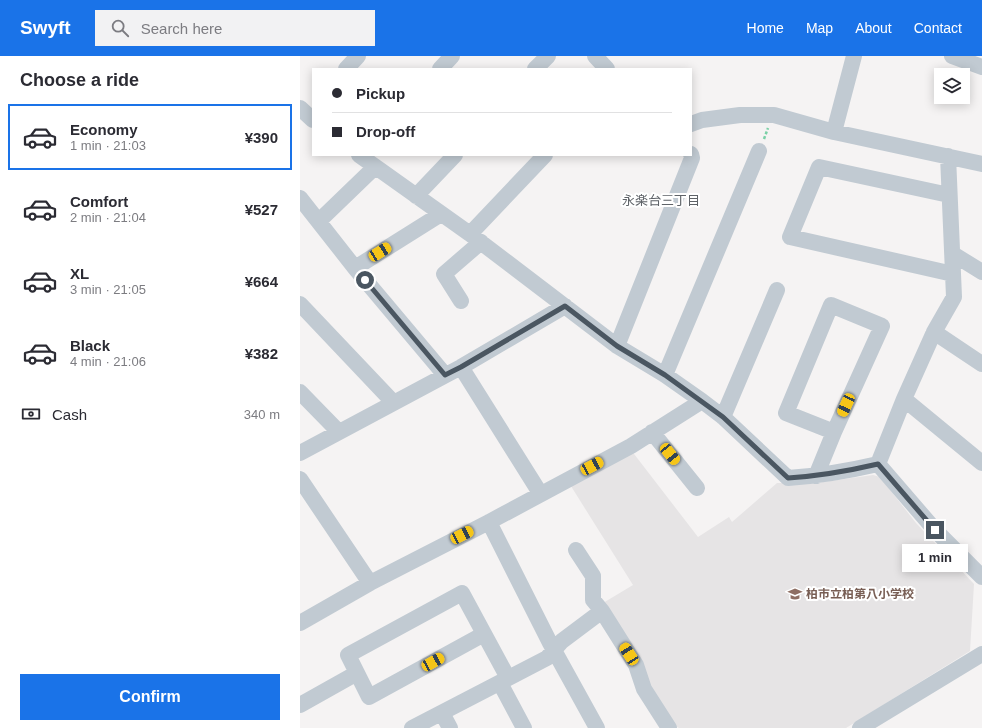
<!DOCTYPE html>
<html lang="en">
<head>
<meta charset="utf-8">
<style>
	:root { --surface:#fff; --page:#f2f2f3; --text:#2b2b33; --muted:#7c7c81; --line:#e1e1e2; --accent:#1a73e8 }
	body { margin:0; font-family:Arial,"Noto Sans JP",sans-serif; background:var(--page); color:var(--text); height:100vh; display:flex; flex-direction:column; font-size:15px; white-space:nowrap }
	* { box-sizing:border-box; margin:0 }
	p { font-size:13px; color:var(--muted) }
	.icon { flex:none; width:22px; height:22px; fill:none; stroke:currentColor; stroke-width:2; stroke-linecap:round; stroke-linejoin:round }
	.map { position:relative; flex:1; overflow:hidden }
	.panel { display:flex; flex-direction:column; background:var(--surface); width:300px }
	.panel>* { flex:none }
	.top-card { position:absolute; left:12px; top:12px; width:380px; height:88px; border-radius:0px; box-shadow:0 2px 10px #0003; display:grid; align-content:center; height:88px; padding:0 20px; background:var(--surface) }
	.controls { position:absolute; left:634px; top:12px; display:grid; gap:8px }
	.controls a { display:grid; place-items:center; width:36px; height:36px; border-radius:0px; background:var(--surface); box-shadow:0 2px 10px #0003; font-size:20px }
	.end { position:absolute; width:18px; height:18px; margin:-9px; border:5px solid #4a5661; background:#fff; box-shadow:0 0 0 2px #fff }
	.from { border-radius:50% }
	.bubble { position:absolute; height:28px; border-radius:0px; background:var(--surface); box-shadow:0 2px 10px #0003; font-size:13px; font-weight:700; line-height:28px; text-align:center }
	.car { position:absolute; width:12px; height:24px; margin:-12px -6px; border-radius:5px; box-shadow:0 0 3px 1px #0007; background:linear-gradient(#f5c518 24%,#345 0 40%,#f5c518 0 76%,#345 0 86%,#f5c518 0) }
	.top-card b { display:flex; align-items:center; gap:14px; height:38px; font-size:15px }
	.top-card b+b { border-top:1px solid var(--line) }
	.top-card i { width:10px; height:10px; background:var(--text) }
	ul { padding:0; list-style:none }
	li { display:flex; align-items:center; gap:12px; height:66px; margin:0 8px 6px; padding:0 12px; border:2px solid transparent; border-radius:0px }
	li div { flex:1 }
	li b { display:block; font-size:15px }
	li em { font-style:normal; font-weight:700 }
	li.selected { border-color:var(--accent) }
	li>.icon { width:36px; height:36px; stroke-width:1.5 }
	h2 { padding:0 20px; font-size:18px; line-height:48px }
	.pay { display:flex; align-items:center; gap:10px; height:44px; padding:0 20px; font-size:15px }
	.pay p { margin-inline-start:auto }
	.button { display:flex; gap:8px; margin-top:auto; padding:8px 20px }
	.button a { flex:1; height:46px; border-radius:0px; background:var(--accent); color:#fff; font-size:16px; font-weight:700; line-height:46px; text-align:center }
	header { display:flex; align-items:center; gap:24px; box-sizing:border-box; height:56px; padding:0 20px; background:var(--accent); color:#fff }
	header strong { font-size:19px }
	nav { display:flex; gap:22px; margin-inline-start:auto; font-size:14px }
	.search { width:280px; height:36px; background:var(--page); display:flex; align-items:center; gap:10px; box-sizing:border-box; padding:0 14px; border-radius:0px; color:var(--muted); font-size:15px }
	main { display:flex; flex:1; min-height:0 }
	.map>svg:first-child { display:block }
	.education { fill:#e6e4e5 }
	.lines { fill:none; stroke-linecap:round; stroke-linejoin:round }
	.path { stroke:#7ad0a6; stroke-width:2.5; stroke-dasharray:3 2; stroke-linecap:butt }
	.minor { stroke:#c1cad2; stroke-width:16 }
	.route { stroke:#4a5661; stroke-width:5 }
	.labels { text-anchor:middle; dominant-baseline:central; stroke-width:4; stroke-linejoin:round; paint-order:stroke }
	.education-label { font-size:12px; font-weight:bold; fill:#785e54; stroke:#fff; text-anchor:start }
	.neighbourhood-label { font-size:13px; fill:#5f6368; stroke:#fff }
</style>
</head>
<body>
<header>
<strong>Swyft</strong>
<div class="search"><svg class="icon" aria-label="search" viewBox="0 0 24 24"><circle cx="10" cy="10" r="6"/><path d="M15 15l6 6"/></svg>Search here</div>
<nav><a>Home</a><a>Map</a><a>About</a><a>Contact</a></nav>
</header>
<main>
<section class="panel">
<h2>Choose a ride</h2>
<ul>
<li class="selected"><svg class="icon" aria-label="car" viewBox="0 0 24 24"><path d="M5 17H2v-5l4-1 3-4h7l3 4 3 1v5h-3M9 17h6M6 11h13"/><circle cx="7" cy="17" r="2"/><circle cx="17" cy="17" r="2"/></svg><div><b>Economy</b><p>1 min · 21:03</p></div><em>¥390</em></li>
<li><svg class="icon" aria-label="car" viewBox="0 0 24 24"><path d="M5 17H2v-5l4-1 3-4h7l3 4 3 1v5h-3M9 17h6M6 11h13"/><circle cx="7" cy="17" r="2"/><circle cx="17" cy="17" r="2"/></svg><div><b>Comfort</b><p>2 min · 21:04</p></div><em>¥527</em></li>
<li><svg class="icon" aria-label="car" viewBox="0 0 24 24"><path d="M5 17H2v-5l4-1 3-4h7l3 4 3 1v5h-3M9 17h6M6 11h13"/><circle cx="7" cy="17" r="2"/><circle cx="17" cy="17" r="2"/></svg><div><b>XL</b><p>3 min · 21:05</p></div><em>¥664</em></li>
<li><svg class="icon" aria-label="car" viewBox="0 0 24 24"><path d="M5 17H2v-5l4-1 3-4h7l3 4 3 1v5h-3M9 17h6M6 11h13"/><circle cx="7" cy="17" r="2"/><circle cx="17" cy="17" r="2"/></svg><div><b>Black</b><p>4 min · 21:06</p></div><em>¥382</em></li>
</ul>
<div class="pay"><svg class="icon" aria-label="cash" viewBox="0 0 24 24"><path d="M3 7h18v10H3z"/><circle cx="12" cy="12" r="2"/></svg>Cash<p>340 m</p></div>
<div class="button"><a>Confirm</a></div>
</section>
<div class="map">
<svg width="682" height="672" viewBox="0 0 682 672">
	<rect width="100%" height="100%" fill="#f5f3f3"/>
	<!-- education -->
	<path class="education" d="M331,394L398,481L429,461L432,466L477,427H516L573,419L580,421L616,467L674,528L670,595L546,672H379L373,669L303,547L333,529L269,427Z"/>
	<g class="lines">
		<!-- path -->
		<path class="path" d="M464,83L468,72"/>
		<!-- minor -->
		<path class="minor" d="M295,0L307,13
			M652,0L682,11
			M46,13L58,0
			M140,13L152,0
			M235,13L248,0
			M0,52L13,64
			M391,68L402,64L440,59H474L534,76L682,108
			M534,76L554,0
			M59,99L170,178L317,290L365,319L402,345L423,361L488,422C519,420 548,415 578,408
			M649,139L519,111L490,181L653,218
			M116,140L155,99
			M0,142L55,212L145,319
			M19,165L75,111
			M170,178L245,99
			M653,198L682,216
			M55,212L141,158
			M161,245L144,218L181,186
			M0,248L93,346
			M634,276L682,308
			M317,290L392,102L391,98
			M161,311L240,437
			M365,319L459,95
			M0,336L39,376
			M604,343L682,407
			M423,361L477,234
			M352,376L397,432
			M0,397L161,311L265,250
			M578,408L604,343L634,276L654,241L648,100
			M578,408L635,474L682,521
			M516,420L534,376L582,270L531,249L486,357L534,376
			M0,423L70,527
			M189,466L250,587L297,672
			M276,494L293,520V544L302,555
			M0,567L70,527L189,466L331,390L402,345
			M184,578L69,641L48,599L162,537L208,622
			M200,627L224,672
			M0,649L57,617
			M142,657L150,672
			M112,672L247,602L262,585L302,555L336,609L344,633L369,672
			M560,672L682,598"/>
	</g>
	<g class="lines">
		<!-- route -->
		<path class="route" d="M65,224L145,319L161,311L265,250L317,290L365,319L423,361L488,422C519,420 548,415 578,408L635,474"/>
	</g>
	<!-- icons -->
	<defs>
		<symbol id="school-bare" viewBox="-9 -9 18 18"><path d="M0-5L7-2L0 1L-7-2ZM-4 1L0 2.5L4 1V4Q0 6-4 4Z" fill="#8d6e63" stroke="#fff" stroke-width="2.5" paint-order="stroke"/></symbol>
	</defs>
	<g fill-rule="evenodd">
		<use href="#school-bare" x="485" y="528" width="20" height="20"/>
	</g>
	<g class="labels">
		<!-- education labels -->
		<g class="education-label">
			<text x="506" y="538">柏市立柏第八小学校</text>
		</g>
		<!-- neighbourhood labels -->
		<g class="neighbourhood-label">
			<text x="361" y="144">永楽台三丁目</text>
		</g>
	</g>
</svg>
<div class="controls">
<a><svg class="icon" aria-label="layers" viewBox="0 0 24 24"><path d="M12 4l9 5-9 5-9-5zM3 14l9 5 9-5"/></svg></a>
</div>
<i class="end from" style="left:65px;top:224px"></i>
<i class="end" style="left:635px;top:474px"></i>
<div class="bubble" style="left:602px;top:488px;width:66px">1 min</div>
<i class="car" style="left:80px;top:196px;rotate:58deg"></i>
<i class="car" style="left:546px;top:349px;rotate:205deg"></i>
<i class="car" style="left:370px;top:398px;rotate:141deg"></i>
<i class="car" style="left:292px;top:410px;rotate:62deg"></i>
<i class="car" style="left:162px;top:479px;rotate:63deg"></i>
<i class="car" style="left:329px;top:598px;rotate:327deg"></i>
<i class="car" style="left:133px;top:606px;rotate:61deg"></i>
<div class="top-card">
<b><i class="from"></i>Pickup</b>
<b><i></i>Drop-off</b>
</div>
</div>
</main>
</body>
</html>
